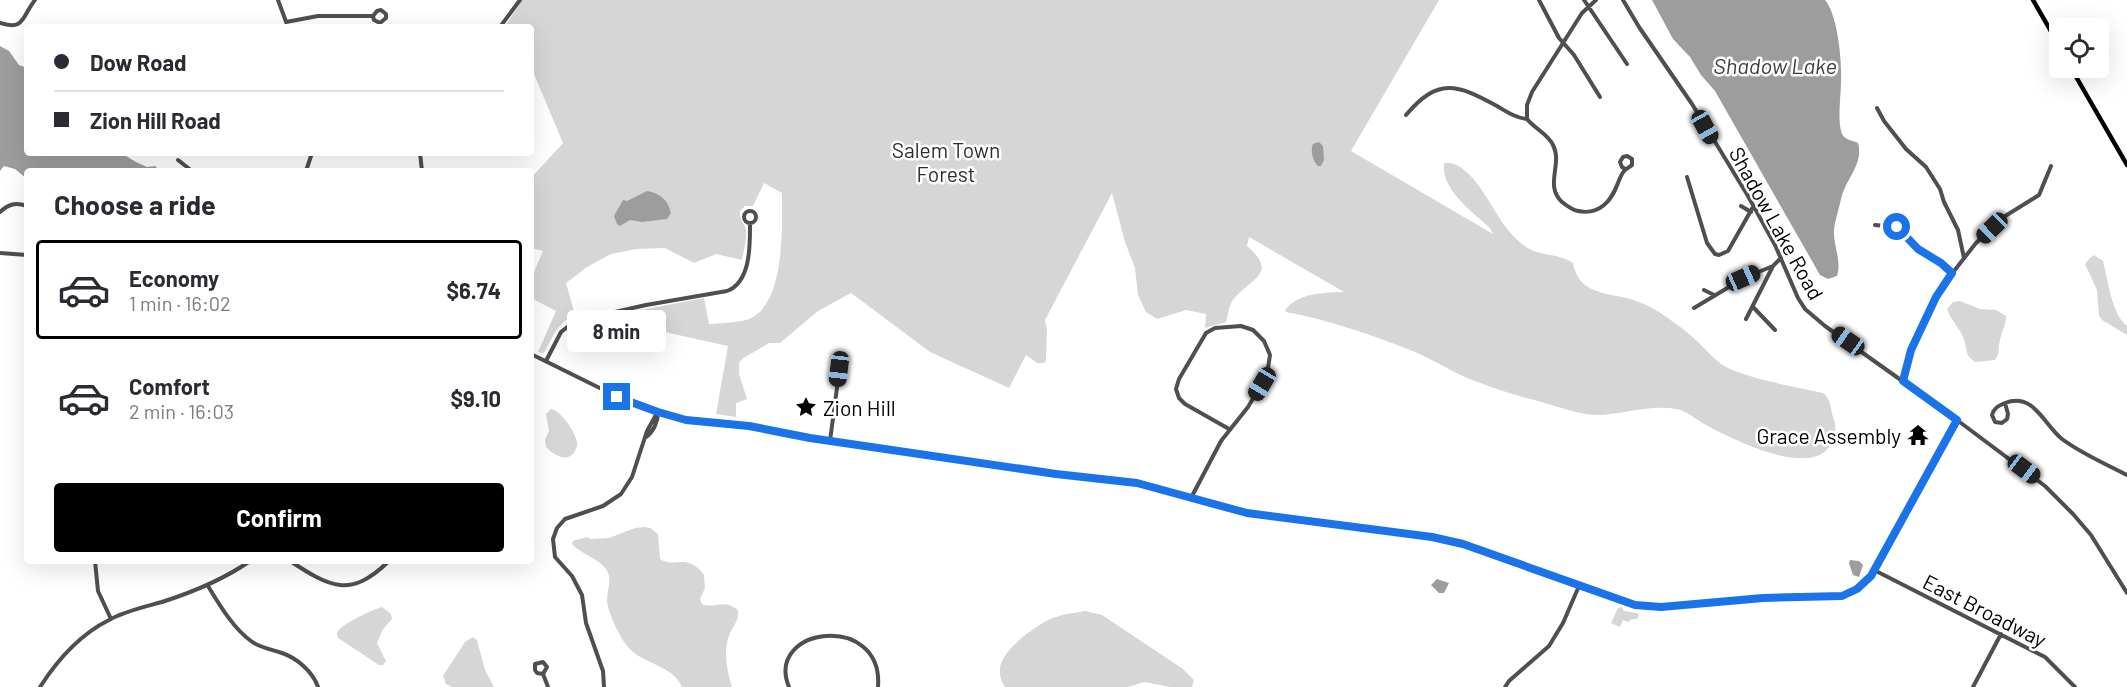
<!DOCTYPE html>
<html lang="en">
<head>
<meta charset="utf-8">
<style>
	:root { --surface:#fff; --page:#f2f2f3; --text:#2b2b33; --muted:#7c7c81; --line:#e1e1e2; --accent:#000 }
	body { margin:0; font-family:Barlow,sans-serif; background:var(--page); color:var(--text); height:100vh; display:flex; flex-direction:column; font-size:22px; white-space:nowrap }
	* { box-sizing:border-box; margin:0 }
	p { font-size:20px; color:var(--muted) }
	.icon { flex:none; width:33px; height:33px; fill:none; stroke:currentColor; stroke-width:2; stroke-linecap:round; stroke-linejoin:round }
	.map { position:relative; flex:1; overflow:hidden }
	.drawer { position:absolute; left:24px; top:168px; width:510px; height:396px; display:flex; flex-direction:column; background:var(--surface); border-radius:6px; box-shadow:0 6px 24px #0002 }
	.drawer>* { flex:none }
	.guide { position:absolute; left:24px; top:24px; width:510px; height:132px; border-radius:6px; box-shadow:0 6px 24px #0002; display:grid; align-content:center; height:132px; padding:0 30px; background:var(--surface) }
	.fabs { position:absolute; left:2049px; top:18px; display:grid; gap:12px }
	.fabs a { display:grid; place-items:center; width:60px; height:60px; border-radius:6px; background:var(--surface); box-shadow:0 6px 24px #0002; font-size:30px }
	.end { position:absolute; width:27px; height:27px; margin:-14px; border:8px solid #1a73e8; background:#fff; box-shadow:0 0 0 3px #fff }
	.from { border-radius:50% }
	.bubble { position:absolute; height:42px; border-radius:6px; background:var(--surface); box-shadow:0 6px 24px #0002; font-size:20px; font-weight:700; line-height:42px; text-align:center }
	.car { position:absolute; width:18px; height:36px; margin:-18px -9px; border-radius:8px; box-shadow:0 0 4px 2px #0007; background:linear-gradient(#222 24%,#8ab4d8 0 40%,#222 0 76%,#8ab4d8 0 86%,#222 0) }
	.guide b { display:flex; align-items:center; gap:21px; height:57px; font-size:22px }
	.guide b+b { border-top:2px solid var(--line) }
	.guide i { width:15px; height:15px; background:var(--text) }
	ul { padding:0; list-style:none }
	li { display:flex; align-items:center; gap:18px; height:99px; margin:0 12px 9px; padding:0 18px; border:3px solid transparent; border-radius:6px }
	li div { flex:1 }
	li b { display:block; font-size:22px }
	li em { font-style:normal; font-weight:700 }
	li.on { border-color:var(--accent) }
	li>.icon { width:54px; height:54px; stroke-width:1.5 }
	h2 { padding:0 30px; font-size:27px; line-height:72px }
	.action { display:flex; gap:12px; margin-top:auto; padding:12px 30px }
	.action a { flex:1; height:69px; border-radius:6px; background:var(--accent); color:#fff; font-size:24px; font-weight:700; line-height:69px; text-align:center }
	.map>svg:first-child { display:block }
	.green { fill:#d6d6d6 }
	.water { fill:#9d9d9d }
	.lines { fill:none; stroke-linecap:round; stroke-linejoin:round }
	.minor { stroke:#4f4f4f; stroke-width:4 }
	.major { stroke:#000; stroke-width:4.5 }
	.route { stroke:#1a73e8; stroke-width:8 }
	.labels { text-anchor:middle; dominant-baseline:central; stroke-width:5; stroke-linejoin:round; paint-order:stroke }
	.park-label { font-size:21px; fill:#2d2d2d; stroke:#fff }
	.street-label { font-size:21px; fill:#000; stroke:#fff }
	.poi-label { font-size:21px; fill:#000; stroke:#fff; text-anchor:start }
	.water-label { font-size:22px; font-style:italic; fill:#3e3e3e; stroke:#fff }
</style>
</head>
<body>
<div class="map">
<svg width="2127" height="687" viewBox="0 0 2127 687">
	<rect width="100%" height="100%" fill="#fff"/>
	<!-- green -->
	<path class="green" d="M522,0H1439L1351,151L1493,234L1490,228C1472,211 1441,190 1444,163C1471,160 1491,208 1505,226C1512,236 1525,249 1537,252C1549,256 1562,255 1573,263C1580,301 1618,290 1646,305C1664,314 1683,328 1698,342C1708,352 1717,363 1730,369C1759,381 1792,386 1823,393C1831,399 1830,407 1833,417C1837,427 1836,437 1829,447C1808,477 1732,439 1708,426C1699,422 1690,413 1680,410C1658,403 1623,414 1599,415C1580,415 1560,407 1541,402C1518,396 1495,389 1472,380C1452,372 1434,360 1415,352C1373,335 1329,320 1286,312L1285,310C1300,292 1323,293 1344,292L1249,237L1247,246C1280,274 1249,279 1233,300C1229,305 1228,316 1226,322L1205,328L1206,314L1186,310L1157,319L1146,312L1138,295L1135,268L1125,242L1112,193L1045,320L1047,330L1046,360L1044,363H1037L1026,355L1009,388L930,352L851,293L818,311L780,343H769L742,359L739,363V374L747,399L736,403V417L716,414L728,346L660,331L646,337L641,310L704,298L709,324C721,323 735,323 746,320C786,308 782,226 782,193L764,183L753,206H745L740,211C739,220 744,222 746,230C747,239 744,250 742,260L716,254L694,263L665,248L636,249L611,254L587,267L566,283L575,315C557,323 553,337 544,353L538,352L556,311L531,298V279L543,251L531,248V178L563,143L531,67V27H508L506,25Z
		M2094,255L2103,261C2108,280 2112,315 2127,326V335L2102,320L2099,316L2097,290L2085,264L2089,259Z
		M1960,301L1980,309L1996,310L2006,316C2006,325 2002,331 2000,340C1998,347 2000,353 1995,360L1975,362L1968,356C1966,348 1965,339 1960,331C1956,324 1950,318 1947,309L1953,302Z
		M551,409C561,411 575,431 577,442C578,446 576,448 575,451C567,464 554,455 546,447L545,440L549,431L546,414Z
		M644,527L650,528L658,534L660,559C676,569 687,552 704,575L705,588L700,599L702,604C712,609 723,600 733,607C737,609 738,609 738,614C738,622 731,629 729,636C723,652 727,671 732,687H682C672,664 643,665 628,647C620,638 607,611 607,600C607,589 613,580 606,569C598,558 581,554 572,544L573,541L587,537L591,539L609,538L635,528Z
		M382,607L391,614L392,619L383,629L377,643L386,661L383,665H379L338,638C338,636 337,634 337,633C339,625 374,609 382,607Z
		M1622,607L1624,611L1637,613L1639,615L1637,619H1632L1628,622L1623,620L1620,627L1611,623L1618,608Z
		M1085,611L1102,615L1183,669L1194,680L1192,687H1170L1144,682L1128,687H1005C1002,682 999,675 1000,669C1000,651 1037,624 1053,618C1063,614 1074,613 1085,611Z
		M473,637L477,640L485,670L494,687H452L446,684L443,676L465,642Z"/>
	<!-- water -->
	<path class="water" d="M1652,0H1825C1838,15 1842,62 1841,82C1841,96 1837,121 1842,134C1845,140 1852,140 1858,143C1864,164 1846,178 1841,199C1839,209 1835,220 1834,230C1833,246 1842,260 1837,276L1828,279L1820,275L1715,91L1701,75L1690,57L1673,39Z
		M0,46L9,51L19,65L27,68V153H121L136,162L147,167L155,166L160,171H27V179L15,169L4,166L0,171Z
		M1319,142L1323,146L1324,160L1321,166H1318C1313,162 1310,150 1313,144Z
		M647,191C660,193 668,200 671,213L667,219L642,222L630,220L620,226L617,224L614,216L623,200L627,201Z
		M1850,560L1859,561L1863,565L1859,577L1853,575L1849,563Z
		M1437,579L1449,583L1444,593H1439L1431,585Z"/>
	<g class="lines">
		<!-- minor -->
		<path class="minor" d="M278,0L288,27
			M1539,0L1559,38L1574,55L1600,97
			M1584,0L1627,64
			M1596,0L1582,13L1532,92L1527,105V119C1535,129 1548,134 1553,145C1563,164 1544,185 1562,202C1567,206 1572,210 1578,211C1587,213 1597,211 1604,205C1617,195 1618,176 1625,170C1627,168 1630,167 1632,165V159L1627,156L1623,157L1620,162L1622,167L1625,169
			M1623,0L1639,27L1692,104L1748,196L1775,245L1798,298L1805,309L1825,326L1957,420L2045,486L2073,514L2091,535L2127,593
			M286,22L318,16H373L374,20L380,23L386,18V14L381,10L377,11L373,16
			M0,23C25,31 22,16 35,0
			M500,27L520,0
			M1877,108L1884,121L1906,149L1926,167L1940,189L1944,202L1958,230L1964,258
			M1406,115C1438,77 1457,84 1497,106C1507,112 1516,118 1527,119
			M420,153L422,171
			M178,160L192,171
			M306,171L312,153
			M1687,177L1707,243L1715,254L1719,255L1728,251L1753,207
			M1741,206L1751,212
			M744 217a6 6 0 1 1 12 0a6 6 0 1 1-12 0Z
			M0,212C9,204 15,202 27,206
			M1875,225L1897,227L1918,249L1941,263L1952,273
			M0,253L27,255
			M1704,290L1714,295
			M1753,307L1775,330
			M1694,308L1744,278L1773,266L1781,258
			M1746,319L1773,266
			M531,354L626,401L686,420L749,426L810,438L1056,474L1137,484L1247,513L1432,537L1463,544L1635,605L1661,607L1763,598L1834,597C1849,595 1860,587 1871,576L1957,420
			M546,361L561,332L575,321L646,305L727,291C751,282 750,245 750,224
			M1903,381L1911,350L1943,285L1976,243L2002,218L2039,195L2051,166
			M2005,403L2008,414L2007,419L2002,423L1995,422L1992,415C1994,408 1998,406 2005,403C2034,392 2044,425 2062,439C2082,454 2106,464 2127,475
			M646,437C653,432 658,422 658,413
			M830,441L841,357
			M1191,498L1221,441L1248,407L1264,380L1268,368L1270,355L1264,341L1253,330L1241,326L1215,328L1206,333L1179,379L1176,389L1179,398L1185,404L1229,429
			M95,561L98,591L111,619
			M290,561C330,587 350,599 389,561
			M1874,570L2045,657L2075,687
			M208,586C219,604 233,628 251,641C260,648 271,649 282,653C297,658 313,672 318,687
			M543,674L537,673L535,670V664L543,662L547,667L543,674L548,687
			M40,687C58,659 79,635 109,620C125,611 144,607 162,602C193,592 223,580 250,561
			M604,687L603,671L586,623L582,595L572,576L555,557L553,539L557,528L565,519L603,506L621,494L632,477L647,431L657,413
			M789,687C764,626 884,612 878,687
			M1505,687L1509,681L1549,646L1563,623L1579,586
			M1973,687L2001,634"/>
		<!-- major -->
		<path class="major" d="M2033,0L2060,47
			M2071,68L2127,165"/>
	</g>
	<g class="lines">
		<!-- route -->
		<path class="route" d="M617,397L658,412L686,420L749,426L810,438L1056,474L1137,483L1247,513L1432,537L1463,544L1635,605L1661,607L1763,598L1842,596L1857,589L1871,576L1957,420L1903,381L1911,350L1936,297L1952,273L1941,263L1918,249L1897,227"/>
	</g>
	<!-- icons -->
	<defs>
		<symbol id="sight-bare" viewBox="-9 -9 18 18"><path d="M0-6L1.8-2.2L6-1.7L2.9 1.2L3.7 5.4L0 3.3L-3.7 5.4L-2.9 1.2L-6-1.7L-1.8-2.2Z" fill="#000" stroke="#fff" stroke-width="2.5" paint-order="stroke"/></symbol>
		<symbol id="temple-bare" viewBox="-9 -9 18 18"><path d="M0-6L5-2H3V0L6.5 2.5H4V6H1.5V3h-3V6H-4V2.5H-6.5L-3 0V-2H-5Z" fill="#000" stroke="#fff" stroke-width="2.5" paint-order="stroke"/></symbol>
	</defs>
	<g fill-rule="evenodd">
		<use href="#sight-bare" x="791" y="392" width="30" height="30"/>
		<use href="#temple-bare" x="1903" y="420" width="30" height="30"/>
	</g>
	<g class="labels">
		<!-- park labels -->
		<g class="park-label">
			<text x="946" y="149">Salem Town<tspan x="946" dy="24">Forest</tspan></text>
		</g>
		<!-- street labels -->
		<g class="street-label">
			<text transform="translate(1777 223) rotate(61)">Shadow Lake Road</text>
			<text transform="translate(1985 610) rotate(27)">East Broadway</text>
		</g>
		<!-- poi labels -->
		<g class="poi-label">
			<text x="823" y="407">Zion Hill</text>
			<text x="1901" y="435" text-anchor="end">Grace Assembly</text>
		</g>
		<!-- water labels -->
		<g class="water-label">
			<text x="1775" y="65">Shadow Lake</text>
		</g>
	</g>
</svg>
<div class="fabs">
<a><svg class="icon" aria-label="locate" viewBox="0 0 24 24"><circle cx="12" cy="12" r="6"/><path d="M12 2v4M12 18v4M2 12h4M18 12h4"/></svg></a>
</div>
<i class="end from" style="left:1897px;top:227px"></i>
<i class="end" style="left:617px;top:397px"></i>
<div class="bubble" style="left:567px;top:310px;width:99px">8 min</div>
<i class="car" style="left:1705px;top:127px;rotate:151deg"></i>
<i class="car" style="left:1992px;top:228px;rotate:226deg"></i>
<i class="car" style="left:1743px;top:278px;rotate:66deg"></i>
<i class="car" style="left:1848px;top:341px;rotate:305deg"></i>
<i class="car" style="left:839px;top:369px;rotate:187deg"></i>
<i class="car" style="left:1262px;top:384px;rotate:211deg"></i>
<i class="car" style="left:2024px;top:469px;rotate:127deg"></i>
<div class="guide">
<b><i class="from"></i>Dow Road</b>
<b><i></i>Zion Hill Road</b>
</div>
<section class="drawer">
<h2>Choose a ride</h2>
<ul>
<li class="on"><svg class="icon" aria-label="car" viewBox="0 0 24 24"><path d="M5 17H2v-5l4-1 3-4h7l3 4 3 1v5h-3M9 17h6M6 11h13"/><circle cx="7" cy="17" r="2"/><circle cx="17" cy="17" r="2"/></svg><div><b>Economy</b><p>1 min · 16:02</p></div><em>$6.74</em></li>
<li><svg class="icon" aria-label="car" viewBox="0 0 24 24"><path d="M5 17H2v-5l4-1 3-4h7l3 4 3 1v5h-3M9 17h6M6 11h13"/><circle cx="7" cy="17" r="2"/><circle cx="17" cy="17" r="2"/></svg><div><b>Comfort</b><p>2 min · 16:03</p></div><em>$9.10</em></li>
</ul>
<div class="action"><a>Confirm</a></div>
</section>
</div>
</body>
</html>
